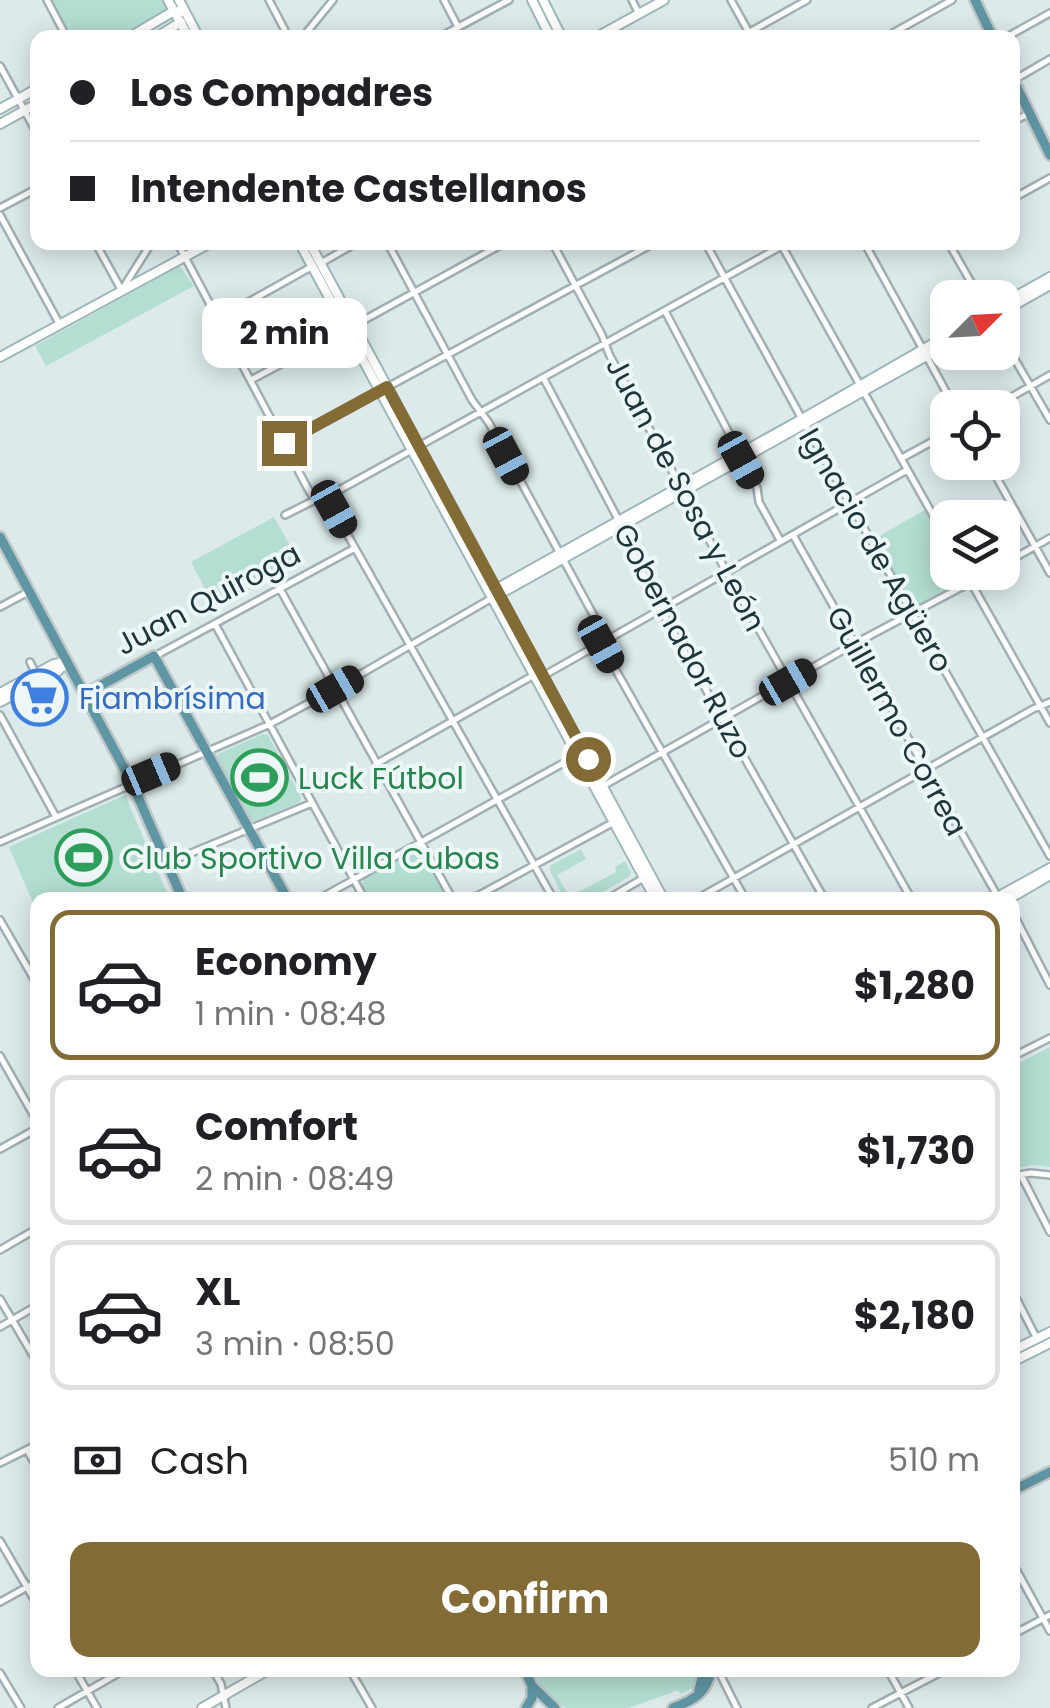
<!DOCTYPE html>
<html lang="en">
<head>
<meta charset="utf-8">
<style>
	:root { --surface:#fff; --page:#f2f2f2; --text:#202124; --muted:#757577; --line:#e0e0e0; --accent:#836b35 }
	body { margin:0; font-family:Poppins,sans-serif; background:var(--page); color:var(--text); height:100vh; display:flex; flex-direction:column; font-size:38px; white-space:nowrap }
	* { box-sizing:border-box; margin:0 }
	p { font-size:32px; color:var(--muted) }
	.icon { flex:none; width:55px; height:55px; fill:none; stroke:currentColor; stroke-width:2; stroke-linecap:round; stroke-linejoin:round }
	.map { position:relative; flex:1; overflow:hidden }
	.drawer { position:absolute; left:30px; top:892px; width:990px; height:785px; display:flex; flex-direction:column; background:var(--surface); border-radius:20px; box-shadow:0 5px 25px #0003 }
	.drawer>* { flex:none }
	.top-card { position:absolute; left:30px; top:30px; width:990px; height:220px; border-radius:20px; box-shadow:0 5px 25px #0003; display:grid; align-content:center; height:220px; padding:0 40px; background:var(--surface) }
	.needle { width:65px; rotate:66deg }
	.tools { position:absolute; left:930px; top:280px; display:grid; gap:20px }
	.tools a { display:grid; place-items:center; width:90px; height:90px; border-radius:20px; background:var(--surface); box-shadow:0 5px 25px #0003; font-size:50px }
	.end { position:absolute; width:45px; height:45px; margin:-22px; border:12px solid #836b35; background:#fff; box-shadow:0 0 0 5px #fff }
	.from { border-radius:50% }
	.bubble { position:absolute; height:70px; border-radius:20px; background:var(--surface); box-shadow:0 5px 25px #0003; font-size:32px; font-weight:700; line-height:70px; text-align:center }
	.car { position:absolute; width:30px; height:60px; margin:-30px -15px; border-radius:12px; box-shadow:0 0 8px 2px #0007; background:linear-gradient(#222 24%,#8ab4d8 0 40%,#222 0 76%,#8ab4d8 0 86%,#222 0) }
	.top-card b { display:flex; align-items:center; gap:35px; height:95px; font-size:38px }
	.top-card b+b { border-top:2px solid var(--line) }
	.top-card i { width:25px; height:25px; background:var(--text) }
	ul { padding:18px 0 0; list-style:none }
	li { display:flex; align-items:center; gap:30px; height:150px; margin:0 20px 15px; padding:0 20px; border:5px solid var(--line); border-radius:20px }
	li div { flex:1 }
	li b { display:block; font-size:38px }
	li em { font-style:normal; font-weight:700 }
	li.current { border-color:var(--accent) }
	li>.icon { width:90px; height:90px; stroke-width:1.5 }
	.pay { display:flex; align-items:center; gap:25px; height:110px; padding:0 40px; font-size:38px }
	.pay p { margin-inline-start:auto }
	.cta { display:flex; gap:20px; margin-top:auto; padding:20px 40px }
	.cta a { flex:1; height:115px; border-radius:20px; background:var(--accent); color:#fff; font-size:40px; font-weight:700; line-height:115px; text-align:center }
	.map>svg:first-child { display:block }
	.green { fill:#b4ded2 }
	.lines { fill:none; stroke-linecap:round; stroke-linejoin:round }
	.stream { stroke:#80a1d4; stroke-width:2.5 }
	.street-casing { stroke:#a0b0b3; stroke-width:10 }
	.secondary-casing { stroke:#9eb7ba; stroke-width:12 }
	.primary-casing { stroke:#c0c7c8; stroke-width:14 }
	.street { stroke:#fff; stroke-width:5 }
	.secondary { stroke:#fff; stroke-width:8 }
	.primary { stroke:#5f96a3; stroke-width:9 }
	.route { stroke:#836b35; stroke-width:12 }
	.labels { text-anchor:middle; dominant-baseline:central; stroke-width:8; stroke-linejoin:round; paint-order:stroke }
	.street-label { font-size:30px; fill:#1e363b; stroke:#eef7f7 }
	.shop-label { font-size:30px; fill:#366cbe; stroke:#eef7f7; text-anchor:start }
	.leisure-label { font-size:30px; fill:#27864d; stroke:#eef7f7; text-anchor:start }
</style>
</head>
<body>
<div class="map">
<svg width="1050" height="1708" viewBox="0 0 1050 1708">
	<rect width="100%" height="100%" fill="#ddeaeb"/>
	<!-- green -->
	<path class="green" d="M52,0H164L167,8L163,13L120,37H72Z
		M180,266L194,286L46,366L35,346Z
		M925,510L947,549L948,572L961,573L964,577L961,584L918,607L911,604L874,539Z
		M274,517L299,562L215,608L191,562Z
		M263,734L268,735L301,797L300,802L254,821L250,820L217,758L218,754Z
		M125,795L170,900H38L37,912L9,847Z
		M419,849L423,851L447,894L437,900H370L362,886L364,878Z
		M581,849L586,859L557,875L569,897L573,900L577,898L575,894L616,872L615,867L625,861L631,873L630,876L589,900H565L550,871V866Z
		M1050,1047V1167L1032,1165L1013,1169V1066Z
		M533,1670H699C699,1684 693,1689 681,1694L678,1690L629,1708H565L546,1693L539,1683Z"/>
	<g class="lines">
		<!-- stream -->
		<path class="stream" d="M1012,1357L1050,1338"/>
		<defs>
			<path id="street" d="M47,0L67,38
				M269,0L289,38
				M444,0L458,27
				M632,0L639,14
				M731,0L752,38
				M302,38L333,0
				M438,38L509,0
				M739,38L807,0
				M884,38L952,0
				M1005,38L1050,13
				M0,66L38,135
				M1014,80L1050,59
				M1012,122L1030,113
				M1012,199L1050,178
				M0,208L38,188
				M0,215L60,325
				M95,242L122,291
				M177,242L308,489L312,495L333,509L554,900
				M387,242L472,400L489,423L607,640
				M552,242L602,335L609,354L727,573L912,900
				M705,242L802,419L1050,856
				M864,242L955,408
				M948,242L980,298
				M782,246L948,542
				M321,263L358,242
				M123,288L152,242
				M665,311L740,454L741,460L757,488L759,502L780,540
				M218,319L311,267
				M355,325L506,242
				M1002,337L1050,420
				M544,379L619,521L620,528L666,619L825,900
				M251,380L345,330
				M992,408L1050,375
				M284,443L656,242
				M902,458L948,433
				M988,462L1050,573
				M321,500L789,242
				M285,515L317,499
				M793,535L998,897
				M1002,565L1050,538
				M965,572L1050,723
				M280,589L453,900
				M0,607L28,592
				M215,624L365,900
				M601,644L746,900
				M155,656L355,548
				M30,662L36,674
				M0,715L56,817
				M376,764L534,675L543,676L907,470
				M603,786L854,644L990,572
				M0,842L270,724L335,689L492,598
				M167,863L312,803
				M317,900L576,756
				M470,900L614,822
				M606,900L647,876
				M695,900L1033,709L1050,702
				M1012,911L1050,985
				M0,920L38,986
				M1012,1043L1018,1054
				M0,1056L38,1123
				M1012,1057L1050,1038
				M0,1149L38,1128
				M1021,1175L1050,1232
				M1012,1176L1031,1173L1050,1175
				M0,1250L38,1228
				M1012,1290L1037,1339
				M0,1299L38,1364
				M0,1327L38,1305
				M27,1450L38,1469
				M0,1463L38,1444
				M0,1541L38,1606
				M1012,1562L1050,1631
				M0,1602L38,1581
				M1012,1635L1050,1615
				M75,1670L97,1708
				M213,1670L221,1684L226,1708
				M350,1670L372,1708
				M718,1670L737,1708
				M888,1670L909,1708
				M0,1673L21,1708
				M58,1708L124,1670
				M872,1708L945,1670"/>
			<path id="secondary" d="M168,0L189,38
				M179,0L199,38
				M532,0L551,38
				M543,0L562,38
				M128,38L174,11L185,12
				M155,38L181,22
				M595,38L664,0
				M0,109L38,88
				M0,124L38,103
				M299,242L656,900
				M309,242L664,900
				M1002,304L1050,277
				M1002,312L1050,285
				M0,357L212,242
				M496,589L802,419L948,335
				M496,596L948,344
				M0,693L54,664L67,662
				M0,702L58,671L67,662
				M992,900L1050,868
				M1007,900L1050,875
				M1012,1351L1050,1332
				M1012,1362L1050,1343
				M202,1708L268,1670"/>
			<path id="primary" d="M975,0L993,38
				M1012,77L1050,155
				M0,537L132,783L183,900
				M85,694L154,656L288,900
				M1012,1491L1050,1472
				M525,1670L532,1686L555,1708
				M699,1690L704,1670
				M526,1708L532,1698V1686
				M673,1708C694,1700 707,1693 711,1670"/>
		</defs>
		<!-- street casing -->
		<use href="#street" class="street-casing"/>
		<!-- secondary casing -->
		<use href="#secondary" class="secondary-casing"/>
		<!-- primary casing -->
		<use href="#primary" class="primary-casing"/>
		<!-- street -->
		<use href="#street" class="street"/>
		<!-- secondary -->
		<use href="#secondary" class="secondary"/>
		<!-- primary -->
		<use href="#primary" class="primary"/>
	</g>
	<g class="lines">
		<!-- route -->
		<path class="route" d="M284,443L387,387L588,759"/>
	</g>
	<!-- icons -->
	<defs>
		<symbol id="supermarket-ring" viewBox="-11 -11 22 22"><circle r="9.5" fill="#eef7f7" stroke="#3f7fe0" stroke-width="1.5"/><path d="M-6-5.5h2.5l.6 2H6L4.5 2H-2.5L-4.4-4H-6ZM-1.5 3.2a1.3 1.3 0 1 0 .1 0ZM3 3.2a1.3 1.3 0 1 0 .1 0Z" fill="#3f7fe0"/></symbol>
		<symbol id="stadium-ring" viewBox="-11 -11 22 22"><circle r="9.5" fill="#eef7f7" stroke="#2e9e5b" stroke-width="1.5"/><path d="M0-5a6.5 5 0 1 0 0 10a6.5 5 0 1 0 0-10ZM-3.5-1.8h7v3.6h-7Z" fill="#2e9e5b"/></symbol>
	</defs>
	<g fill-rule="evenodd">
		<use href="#supermarket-ring" x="8" y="666" width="63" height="63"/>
		<use href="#stadium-ring" x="228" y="746" width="63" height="63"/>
		<use href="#stadium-ring" x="52" y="826" width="63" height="63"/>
	</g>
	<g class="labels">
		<!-- street labels -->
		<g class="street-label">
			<text transform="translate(686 494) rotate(62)">Juan de Sosa y León</text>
			<text transform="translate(876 550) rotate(60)">Ignacio de Agüero</text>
			<text transform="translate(208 599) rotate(-28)">Juan Quiroga</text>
			<text transform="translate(683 641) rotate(62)">Gobernador Ruzo</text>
			<text transform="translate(897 721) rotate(61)">Guillermo Correa</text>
		</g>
		<!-- shop labels -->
		<g class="shop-label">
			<text x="79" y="698">Fiambrísima</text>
		</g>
		<!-- leisure labels -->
		<g class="leisure-label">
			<text x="298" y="778">Luck Fútbol</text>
			<text x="122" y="858">Club Sportivo Villa Cubas</text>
		</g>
	</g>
</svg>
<div class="tools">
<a><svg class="needle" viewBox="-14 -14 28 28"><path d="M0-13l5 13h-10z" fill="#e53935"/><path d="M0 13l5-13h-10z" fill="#757577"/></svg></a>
<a><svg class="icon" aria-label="locate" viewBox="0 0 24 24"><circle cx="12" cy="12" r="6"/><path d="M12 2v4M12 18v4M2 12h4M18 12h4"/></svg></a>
<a><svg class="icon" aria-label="layers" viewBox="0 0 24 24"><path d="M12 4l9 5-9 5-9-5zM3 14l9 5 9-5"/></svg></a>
</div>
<i class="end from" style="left:588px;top:759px"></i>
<i class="end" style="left:284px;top:443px"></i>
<div class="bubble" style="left:202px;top:298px;width:165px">2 min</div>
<i class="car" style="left:506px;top:456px;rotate:152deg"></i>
<i class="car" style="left:741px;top:460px;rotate:151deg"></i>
<i class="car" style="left:334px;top:509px;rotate:151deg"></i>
<i class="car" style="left:601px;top:644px;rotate:151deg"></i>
<i class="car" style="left:788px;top:682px;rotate:60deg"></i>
<i class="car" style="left:335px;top:689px;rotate:60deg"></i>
<i class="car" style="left:151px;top:774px;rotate:67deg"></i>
<div class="top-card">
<b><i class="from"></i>Los Compadres</b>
<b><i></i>Intendente Castellanos</b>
</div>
<section class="drawer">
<ul>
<li class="current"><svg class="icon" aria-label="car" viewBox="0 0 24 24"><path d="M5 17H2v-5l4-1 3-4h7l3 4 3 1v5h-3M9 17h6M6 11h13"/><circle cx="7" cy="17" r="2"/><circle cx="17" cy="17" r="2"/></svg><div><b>Economy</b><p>1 min · 08:48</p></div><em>$1,280</em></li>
<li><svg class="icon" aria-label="car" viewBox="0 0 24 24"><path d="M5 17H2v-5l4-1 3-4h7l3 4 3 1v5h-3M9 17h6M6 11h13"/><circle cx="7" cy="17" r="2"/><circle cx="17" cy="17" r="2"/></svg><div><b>Comfort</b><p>2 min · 08:49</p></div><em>$1,730</em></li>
<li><svg class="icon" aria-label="car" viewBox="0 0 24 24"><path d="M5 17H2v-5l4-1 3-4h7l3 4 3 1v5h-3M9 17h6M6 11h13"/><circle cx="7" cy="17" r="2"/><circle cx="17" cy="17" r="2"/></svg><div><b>XL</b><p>3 min · 08:50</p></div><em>$2,180</em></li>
</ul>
<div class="pay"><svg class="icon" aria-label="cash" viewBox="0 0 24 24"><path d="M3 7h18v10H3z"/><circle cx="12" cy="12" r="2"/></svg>Cash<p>510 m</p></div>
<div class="cta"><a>Confirm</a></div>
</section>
</div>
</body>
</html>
